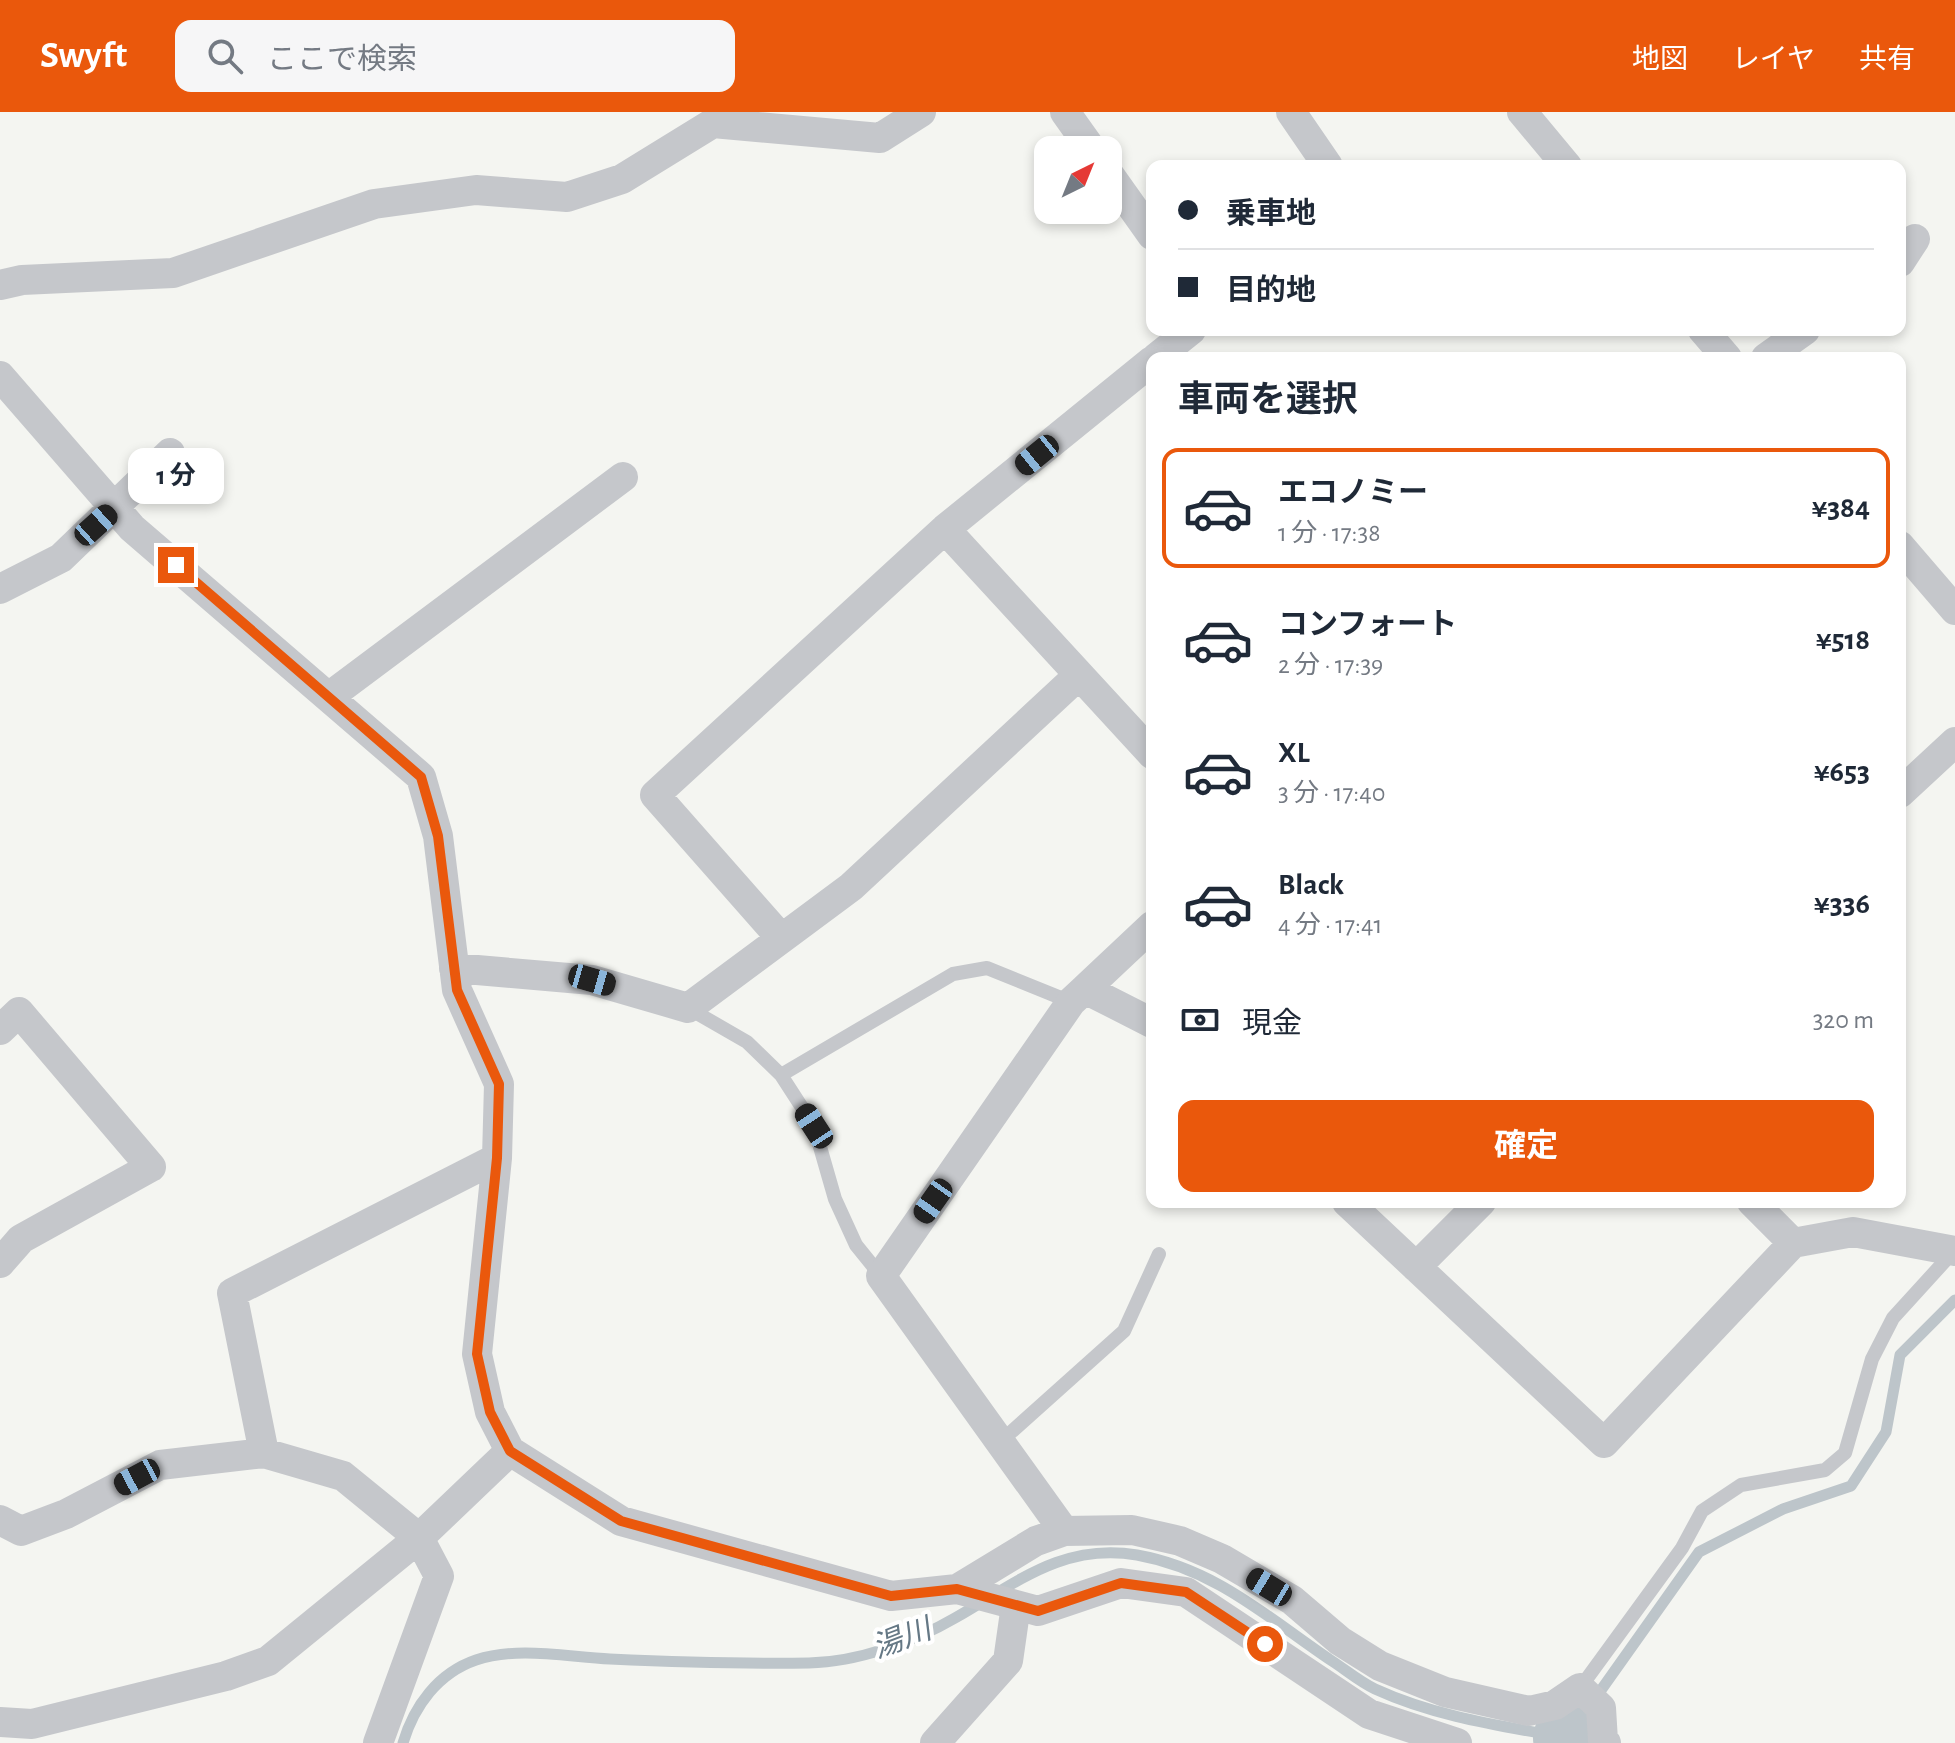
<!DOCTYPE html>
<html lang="ja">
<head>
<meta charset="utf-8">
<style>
	:root { --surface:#fff; --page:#f6f6f7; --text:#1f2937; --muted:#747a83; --line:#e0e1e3; --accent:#ea580c }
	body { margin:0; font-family:"Alegreya Sans","Noto Sans JP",sans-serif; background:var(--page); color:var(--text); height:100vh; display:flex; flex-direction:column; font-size:30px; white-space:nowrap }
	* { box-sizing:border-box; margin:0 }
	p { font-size:26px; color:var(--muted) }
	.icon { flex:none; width:44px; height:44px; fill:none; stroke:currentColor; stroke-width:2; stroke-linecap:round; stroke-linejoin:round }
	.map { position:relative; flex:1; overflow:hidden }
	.sheet { position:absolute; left:1146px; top:240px; width:760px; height:856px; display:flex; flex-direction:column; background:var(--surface); border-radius:16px; box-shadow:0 4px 12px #0003 }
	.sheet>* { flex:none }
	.banner { position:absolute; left:1146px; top:48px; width:760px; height:176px; border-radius:16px; box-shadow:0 4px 12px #0003; display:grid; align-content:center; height:176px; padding:0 32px; background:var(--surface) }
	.needle { width:52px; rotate:43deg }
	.controls { position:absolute; left:1034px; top:24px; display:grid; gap:16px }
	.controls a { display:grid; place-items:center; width:88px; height:88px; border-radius:16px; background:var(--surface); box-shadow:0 4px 12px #0003; font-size:40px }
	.end { position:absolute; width:36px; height:36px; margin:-18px; border:10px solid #ea580c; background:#fff; box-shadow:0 0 0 4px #fff }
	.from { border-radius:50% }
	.bubble { position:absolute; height:56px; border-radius:16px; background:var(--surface); box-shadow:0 4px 12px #0003; font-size:26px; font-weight:700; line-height:56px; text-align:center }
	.car { position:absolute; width:24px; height:48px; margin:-24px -12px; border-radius:10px; box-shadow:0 0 6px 2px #0007; background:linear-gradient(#222 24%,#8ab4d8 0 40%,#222 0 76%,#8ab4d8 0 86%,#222 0) }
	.banner b { display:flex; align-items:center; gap:28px; height:76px; font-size:30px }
	.banner b+b { border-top:2px solid var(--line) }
	.banner i { width:20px; height:20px; background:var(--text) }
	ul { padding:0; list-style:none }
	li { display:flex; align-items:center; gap:24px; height:120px; margin:0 16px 12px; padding:0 16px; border:4px solid transparent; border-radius:16px }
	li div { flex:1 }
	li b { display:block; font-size:30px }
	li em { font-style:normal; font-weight:700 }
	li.current { border-color:var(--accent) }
	li>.icon { width:72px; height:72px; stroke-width:1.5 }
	h2 { padding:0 32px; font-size:36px; line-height:96px }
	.pay { display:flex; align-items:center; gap:20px; height:88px; padding:0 32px; font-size:30px }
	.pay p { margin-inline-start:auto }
	.cta { display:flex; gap:16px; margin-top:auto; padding:16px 32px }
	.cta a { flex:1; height:92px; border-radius:16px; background:var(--accent); color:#fff; font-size:32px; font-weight:700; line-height:92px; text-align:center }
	header { display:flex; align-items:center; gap:48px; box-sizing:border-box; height:112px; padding:0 40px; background:var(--accent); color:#fff }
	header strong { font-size:38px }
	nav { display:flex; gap:44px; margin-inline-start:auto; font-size:28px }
	.search { width:560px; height:72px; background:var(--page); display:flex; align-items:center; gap:20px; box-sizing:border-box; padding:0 28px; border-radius:16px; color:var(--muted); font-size:30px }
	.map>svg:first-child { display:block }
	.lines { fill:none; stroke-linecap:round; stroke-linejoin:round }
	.stream { stroke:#bdc5ca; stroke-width:11 }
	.river { stroke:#bdc5ca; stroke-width:68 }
	.service { stroke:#c5c7cb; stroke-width:14 }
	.minor { stroke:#c5c7cb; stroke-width:30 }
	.route { stroke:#ea580c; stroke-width:10 }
	.labels { text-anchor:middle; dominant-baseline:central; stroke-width:8; stroke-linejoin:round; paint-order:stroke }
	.water-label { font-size:30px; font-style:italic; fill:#657885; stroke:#fff }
</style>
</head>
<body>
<header>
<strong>Swyft</strong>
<div class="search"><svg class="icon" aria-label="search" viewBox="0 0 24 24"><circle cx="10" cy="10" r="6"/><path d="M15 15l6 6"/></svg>ここで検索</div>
<nav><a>地図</a><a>レイヤ</a><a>共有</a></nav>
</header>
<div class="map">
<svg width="1955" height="1631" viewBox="0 0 1955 1631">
	<rect width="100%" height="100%" fill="#f4f5f1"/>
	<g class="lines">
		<!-- stream -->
		<path class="stream" d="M403,1631C414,1594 438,1561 476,1548C518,1534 567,1545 610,1547C676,1550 743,1552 809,1551C857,1550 914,1530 955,1506C1015,1472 1063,1430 1137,1443C1216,1457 1268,1506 1332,1549C1346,1558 1360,1570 1375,1577C1436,1605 1502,1614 1567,1626L1699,1440L1783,1397L1851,1374L1886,1320L1900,1243L1955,1188"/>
		<!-- river -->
		<path class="river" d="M1567,1626L1574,1631"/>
		<!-- service -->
		<path class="service" d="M688,896L747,930L781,963L814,1014L835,1087L856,1133L881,1164
			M781,963L953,862L987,856L1071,890
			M999,1331L1124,1219L1159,1142
			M1580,1576L1682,1436L1702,1399L1741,1373L1825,1358L1845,1341L1872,1247L1893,1206L1954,1139"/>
		<!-- minor -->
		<path class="minor" d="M1065,0L1092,38
			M1291,0L1328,54
			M1522,0L1567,54
			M1108,61L1152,123
			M1900,150L1915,127
			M0,173L22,168L173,161L374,92L476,78L567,85L622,67L713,11L880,26L921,0
			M1703,218L1727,246
			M1156,246L1191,218
			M1766,246L1805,218
			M0,264L132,416L421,665L438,724L457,878L499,972L497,1046L477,1242L490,1300L510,1339L621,1409L891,1484L957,1477L1038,1499L1121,1471L1186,1480L1369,1602L1457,1631
			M945,417L1152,642
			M1900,434L1955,498
			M0,477L61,446L170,341
			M330,584L623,365
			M1900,681L1955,630
			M1152,814L1085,877L1152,911
			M781,826L655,683L945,417L1152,249
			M454,856L592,868L688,896L851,775L1079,563
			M0,918L19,900L151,1055L21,1127L0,1151
			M1347,1090L1604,1331L1793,1131L1752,1090
			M1793,1131L1853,1120L1955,1139
			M1416,1155L1481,1090
			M264,1341L232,1181L497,1046
			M0,1408L21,1419L66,1402L160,1353L264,1341L343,1364L419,1426L268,1549L226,1564L32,1612L0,1610
			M1064,1419L881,1164L1071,890L1085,877
			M957,1477L1036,1429L1064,1419L1132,1418L1180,1429L1222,1447L1292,1488L1340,1529L1380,1554L1445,1580L1529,1599L1555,1593L1580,1576L1601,1596L1603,1629L1606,1631
			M378,1631L439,1464L419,1426L510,1339
			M935,1631L1008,1549L1016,1493"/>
	</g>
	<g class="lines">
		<!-- route -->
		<path class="route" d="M176,453L421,665L438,724L457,878L499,972L497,1046L477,1242L490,1300L510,1339L621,1409L891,1484L957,1477L1038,1499L1121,1471L1186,1480L1265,1532"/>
	</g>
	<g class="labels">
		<!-- water labels -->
		<g class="water-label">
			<text transform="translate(902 1527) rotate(-21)">湯川</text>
		</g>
	</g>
</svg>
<div class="controls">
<a><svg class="needle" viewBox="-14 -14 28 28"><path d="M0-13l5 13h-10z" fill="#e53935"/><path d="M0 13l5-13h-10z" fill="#747a83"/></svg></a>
</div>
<i class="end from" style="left:1265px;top:1532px"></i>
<i class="end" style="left:176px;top:453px"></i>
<div class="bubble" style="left:128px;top:336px;width:96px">1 分</div>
<i class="car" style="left:1037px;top:343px;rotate:231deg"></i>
<i class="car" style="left:96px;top:413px;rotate:48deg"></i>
<i class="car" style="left:592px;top:868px;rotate:106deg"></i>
<i class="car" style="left:814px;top:1014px;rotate:327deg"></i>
<i class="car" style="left:933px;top:1089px;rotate:215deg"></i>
<i class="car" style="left:137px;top:1365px;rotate:242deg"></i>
<i class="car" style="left:1269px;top:1475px;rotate:301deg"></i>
<div class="banner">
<b><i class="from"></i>乗車地</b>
<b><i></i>目的地</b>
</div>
<section class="sheet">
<h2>車両を選択</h2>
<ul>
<li class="current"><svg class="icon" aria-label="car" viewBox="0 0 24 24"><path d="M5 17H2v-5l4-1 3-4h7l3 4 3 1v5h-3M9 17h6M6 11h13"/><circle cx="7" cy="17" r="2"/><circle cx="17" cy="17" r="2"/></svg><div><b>エコノミー</b><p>1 分 · 17:38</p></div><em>¥384</em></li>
<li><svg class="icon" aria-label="car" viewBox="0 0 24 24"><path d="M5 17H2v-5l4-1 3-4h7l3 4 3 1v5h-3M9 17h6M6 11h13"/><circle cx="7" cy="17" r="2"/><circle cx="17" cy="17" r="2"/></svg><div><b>コンフォート</b><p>2 分 · 17:39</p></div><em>¥518</em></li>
<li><svg class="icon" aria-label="car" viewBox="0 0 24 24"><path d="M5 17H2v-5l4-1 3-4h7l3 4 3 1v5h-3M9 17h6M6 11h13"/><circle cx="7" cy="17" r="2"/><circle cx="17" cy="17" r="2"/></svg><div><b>XL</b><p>3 分 · 17:40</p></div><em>¥653</em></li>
<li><svg class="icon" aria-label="car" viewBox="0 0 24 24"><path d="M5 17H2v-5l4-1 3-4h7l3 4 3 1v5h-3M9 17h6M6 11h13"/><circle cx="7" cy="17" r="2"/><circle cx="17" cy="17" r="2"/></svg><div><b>Black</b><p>4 分 · 17:41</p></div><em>¥336</em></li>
</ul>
<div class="pay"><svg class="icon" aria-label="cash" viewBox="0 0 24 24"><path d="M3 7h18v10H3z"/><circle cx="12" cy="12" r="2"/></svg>現金<p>320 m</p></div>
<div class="cta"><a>確定</a></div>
</section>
</div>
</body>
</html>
